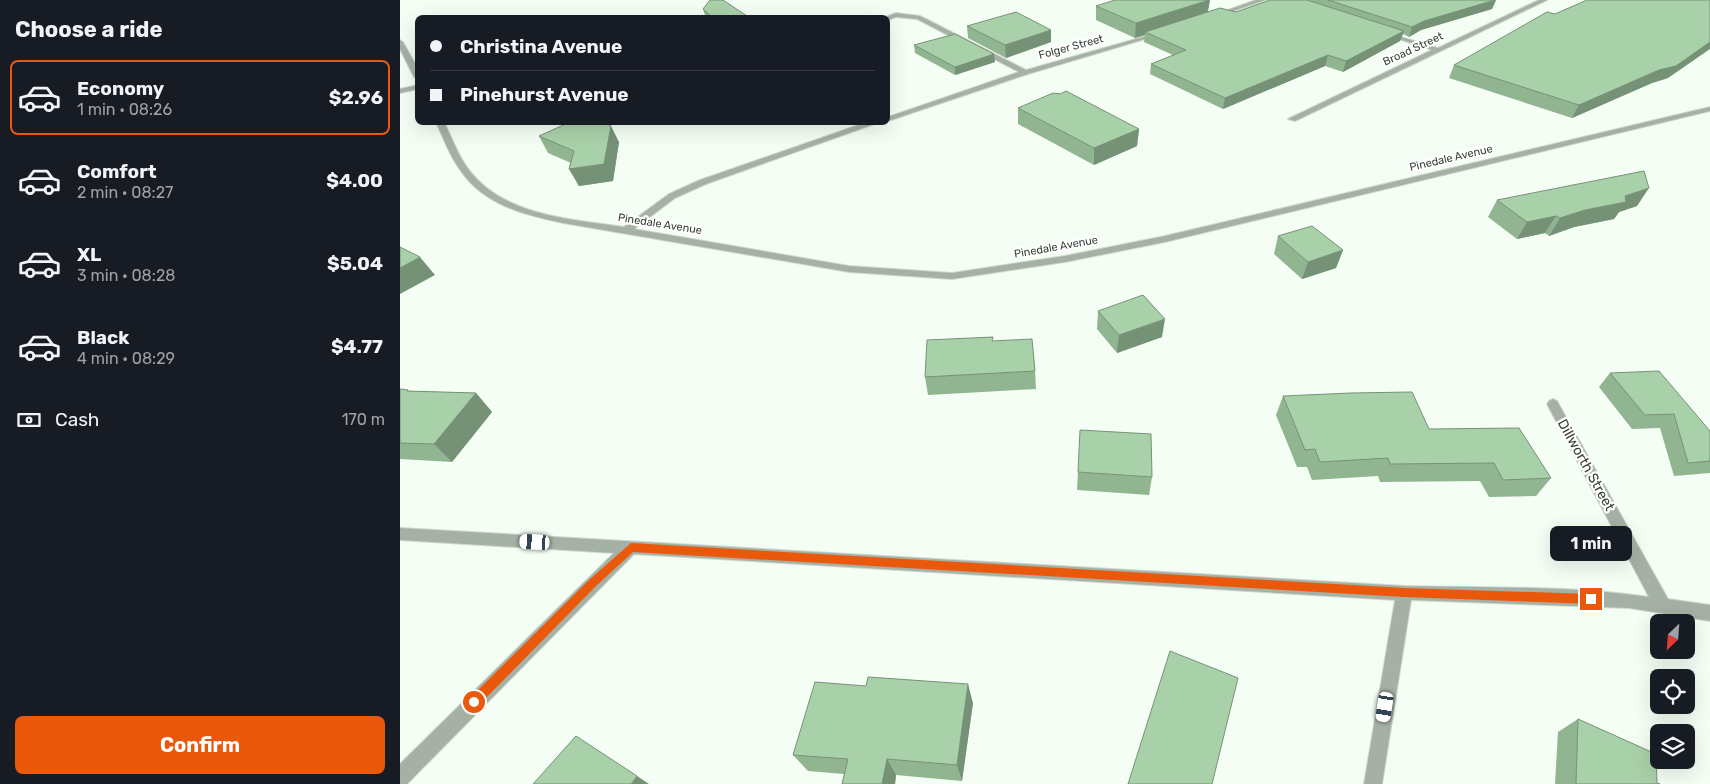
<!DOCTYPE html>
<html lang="en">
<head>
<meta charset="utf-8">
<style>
	:root { --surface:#171b24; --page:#242831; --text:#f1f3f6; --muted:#9ea1a6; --line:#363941; --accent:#ea580c }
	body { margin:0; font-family:Rubik,sans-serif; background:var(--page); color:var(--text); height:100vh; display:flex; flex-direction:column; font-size:19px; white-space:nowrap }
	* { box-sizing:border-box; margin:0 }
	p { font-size:16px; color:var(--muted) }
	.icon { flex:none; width:28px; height:28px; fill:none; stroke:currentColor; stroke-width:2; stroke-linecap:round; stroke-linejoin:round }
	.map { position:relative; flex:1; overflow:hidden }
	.side { display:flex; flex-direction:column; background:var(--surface); width:400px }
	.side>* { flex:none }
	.hud { position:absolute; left:15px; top:15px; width:475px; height:110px; border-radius:8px; box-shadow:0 5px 20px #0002; display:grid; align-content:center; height:110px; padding:0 15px; background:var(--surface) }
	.needle { width:32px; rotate:205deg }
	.buttons { position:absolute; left:1250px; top:614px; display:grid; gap:10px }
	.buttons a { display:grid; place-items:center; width:45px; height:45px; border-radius:8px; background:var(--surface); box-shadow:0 5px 20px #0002; font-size:25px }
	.end { position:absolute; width:22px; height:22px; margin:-11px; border:6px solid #ea580c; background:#fff; box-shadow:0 0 0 2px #fff }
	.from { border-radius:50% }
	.bubble { position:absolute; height:35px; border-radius:8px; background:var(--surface); box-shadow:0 5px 20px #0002; font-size:16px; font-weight:700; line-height:35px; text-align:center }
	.car { position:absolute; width:15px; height:30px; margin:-15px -8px; border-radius:6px; box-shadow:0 0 4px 1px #0007; background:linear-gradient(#fff 24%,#345 0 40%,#fff 0 76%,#345 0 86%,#fff 0) }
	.hud b { display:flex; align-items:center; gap:18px; height:48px; font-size:19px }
	.hud b+b { border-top:1px solid var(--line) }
	.hud i { width:12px; height:12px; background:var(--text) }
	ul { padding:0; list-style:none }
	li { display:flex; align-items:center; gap:15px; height:75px; margin:0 10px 8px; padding:0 5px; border:2px solid transparent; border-radius:8px }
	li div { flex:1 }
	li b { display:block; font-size:19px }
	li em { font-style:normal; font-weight:700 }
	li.on { border-color:var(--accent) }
	li>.icon { width:45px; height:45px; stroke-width:1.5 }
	h2 { padding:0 15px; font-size:22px; line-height:60px }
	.pay { display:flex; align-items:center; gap:12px; height:55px; padding:0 15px; font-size:19px }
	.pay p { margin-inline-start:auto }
	.primary-button { display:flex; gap:10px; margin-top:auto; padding:10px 15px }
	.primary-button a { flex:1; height:58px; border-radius:8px; background:var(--accent); color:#fff; font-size:20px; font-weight:700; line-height:58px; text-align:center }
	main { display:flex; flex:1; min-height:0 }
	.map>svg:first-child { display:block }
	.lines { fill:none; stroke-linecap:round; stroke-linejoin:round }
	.minor-casing { stroke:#ced8ce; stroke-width:2 }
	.minor { fill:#a6b1a6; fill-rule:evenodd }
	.wall { fill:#91b491 }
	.shaded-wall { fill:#769276 }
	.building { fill:#a9d1a9; stroke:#769276 }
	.route { fill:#ea580c }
	.labels { text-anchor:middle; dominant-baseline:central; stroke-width:4.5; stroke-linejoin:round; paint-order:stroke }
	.far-street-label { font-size:11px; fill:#364036; stroke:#fff }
	.street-label { font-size:14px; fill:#364036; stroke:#fff }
</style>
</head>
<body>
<main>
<section class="side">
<h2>Choose a ride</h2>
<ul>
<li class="on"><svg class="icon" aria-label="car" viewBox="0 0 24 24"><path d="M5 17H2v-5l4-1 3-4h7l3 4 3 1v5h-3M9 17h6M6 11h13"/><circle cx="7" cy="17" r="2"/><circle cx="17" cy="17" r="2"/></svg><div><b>Economy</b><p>1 min · 08:26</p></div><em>$2.96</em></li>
<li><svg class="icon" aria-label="car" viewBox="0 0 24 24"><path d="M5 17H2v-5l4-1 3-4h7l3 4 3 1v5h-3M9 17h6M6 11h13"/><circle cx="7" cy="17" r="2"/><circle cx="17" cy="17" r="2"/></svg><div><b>Comfort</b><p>2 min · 08:27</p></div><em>$4.00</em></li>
<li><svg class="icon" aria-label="car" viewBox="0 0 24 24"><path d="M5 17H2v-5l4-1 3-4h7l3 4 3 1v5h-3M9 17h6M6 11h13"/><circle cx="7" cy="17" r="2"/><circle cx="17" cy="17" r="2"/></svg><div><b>XL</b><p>3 min · 08:28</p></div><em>$5.04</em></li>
<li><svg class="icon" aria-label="car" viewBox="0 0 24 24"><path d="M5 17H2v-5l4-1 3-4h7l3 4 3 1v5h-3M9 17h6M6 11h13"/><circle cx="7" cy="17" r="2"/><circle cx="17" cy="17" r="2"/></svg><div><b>Black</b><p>4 min · 08:29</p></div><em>$4.77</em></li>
</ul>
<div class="pay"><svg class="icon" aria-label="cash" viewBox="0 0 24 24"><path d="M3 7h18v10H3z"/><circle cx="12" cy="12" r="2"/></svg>Cash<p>170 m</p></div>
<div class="primary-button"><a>Confirm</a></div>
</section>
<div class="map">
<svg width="1310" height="784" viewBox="0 0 1310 784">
	<rect width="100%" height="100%" fill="#f4fef4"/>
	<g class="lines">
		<defs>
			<path id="minor" d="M856,0H865L816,17L811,16Z
				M1139,0H1147L895,121L888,119L1032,50L984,34V32L1038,48Z
				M496,13L520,16L626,70L757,33L762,34L628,74L488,121V117L619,72L517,19L496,17L488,20V18H483Z
				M0,40L3,42L18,69V79L14,77L0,49Z
				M18,85V89L0,93V89Z
				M1310,107V111L765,242L665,262L552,279L449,272L163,223C125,215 84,205 61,171C50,157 44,139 36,122H44C52,138 58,156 69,170C104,216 171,219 224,227L269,194L300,180L467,122H480L306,184L275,198L234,229L449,266L552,273L665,256L765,236Z
				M1153,399L1157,401L1268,599L1310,605V621L1229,608L1011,600L982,784H964L995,600L234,554L7,784H0V764L214,553L0,540V528L1004,586C1085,588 1169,585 1249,597L1147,404L1149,401Z"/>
		</defs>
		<!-- minor casing -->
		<use href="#minor" class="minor-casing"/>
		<!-- minor -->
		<use href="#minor" class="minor"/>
	</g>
	<!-- wall -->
	<path class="wall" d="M810,0L808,12H836L870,0H1096L1092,9L1021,30L1009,37L1003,34L1000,41L943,72L925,66L823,109L750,74L751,64L773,55L744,42L745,35L735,38L696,20V6Z
		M303,9L350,18H306Z
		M567,26L651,42L606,58L568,38Z
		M514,45L595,62L555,75L515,53Z
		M1054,65L1268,78L1252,83L1172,118L1049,78Z
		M660,94L739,129L737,146L694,165L618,124V108Z
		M139,136L219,142L213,181L179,186L169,169L171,163L148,153Z
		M1097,200L1237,206L1219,212L1214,219L1174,227L1149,236L1145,233L1117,239L1088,217Z
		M878,236L943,250L936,268L902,279L874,254Z
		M698,311L762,337L717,353L697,329Z
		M593,341L635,371L636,389L528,395L525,377Z
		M1210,373L1310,431V473L1274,476L1260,428L1232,429L1199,387Z
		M0,389L10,391L76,393L92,412L52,462L0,459Z
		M883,396L1029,429L1151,478L1136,496L1089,497L1080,481L980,482L978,476L912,480L907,467H897L876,415Z
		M678,472L752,477L749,495L677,490Z
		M573,703L562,781L496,775L495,784H442L444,774L408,771L393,755Z
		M1178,719L1257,783L1260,784H1155L1158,732Z"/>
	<!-- shaded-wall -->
	<path class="shaded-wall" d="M810,0L807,14L745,32V35L735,38L736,23Z
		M1096,0L1092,9L1021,30L1009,37L1012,27L1024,21Z
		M651,30V42L606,58L605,45Z
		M1004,31L1000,41L943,72L946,61Z
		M1310,42V49L1268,78L1252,83L1172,118L1179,105Z
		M594,54L595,62L555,75V67Z
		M928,55L925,66L823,109L825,98Z
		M211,126L219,142L213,181L179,186L169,169Z
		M739,129L737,146L694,165V148Z
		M1249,188L1237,206L1219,212L1214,219L1174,227L1149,236L1160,218Z
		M1156,216L1145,233L1117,239L1127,222Z
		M943,250L936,268L902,279L908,262Z
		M20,257L35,275L0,294V268Z
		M765,319L762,337L717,353L719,335Z
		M76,393L92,412L52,462L34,444Z
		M568,684L573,703L562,781L557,765Z
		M487,759L496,775L495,784H482Z
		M237,776L249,784H231Z"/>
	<!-- building -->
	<path class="building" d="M310,0H323L350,18H313L303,9Z
		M715,0H809L736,23L696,6Z
		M870,0H907L1004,31L946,61L928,55L825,98L751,64L786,50L745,32L820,8L836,12Z
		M928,0H1095L1024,21L1012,27Z
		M1187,0H1310V42L1276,66L1259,70L1179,105L1054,65L1147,12L1155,14Z
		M616,12L651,30L605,45L567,26Z
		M555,34L594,54L555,67L514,45Z
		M666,91L739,129L694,148L618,108L653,93L660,94Z
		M170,122H202L211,126L204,164L169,169L174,151L139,136Z
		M1244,171L1249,188L1225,196L1226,202L1185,210L1160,218L1156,216L1127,222L1097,200Z
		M912,226L943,250L908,262L878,236Z
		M0,247L20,257L0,268Z
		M743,295L765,319L719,335L698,311Z
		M593,337L592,341L632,339L635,371L525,377L527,340Z
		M1259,371L1310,431V461L1288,463L1274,414L1245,415L1210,373Z
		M0,389L8,390L7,391L76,393L34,444L0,443Z
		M1012,392L1029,429L1119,428L1151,478L1103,480L1094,463L990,464L988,458L920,462L915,449L905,450L883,396L951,393Z
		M680,430L751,434L752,477L678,472Z
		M770,651L838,678L812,784H728Z
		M468,677L568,684L557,765L487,759L482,784H442L448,759L393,755L415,682L466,686Z
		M1178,719L1256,754L1257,783L1260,784H1176Z
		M176,736L237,776L231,784H133Z"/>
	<!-- route -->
	<path class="route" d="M231,543L1004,588L1191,594L1196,599L1191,604L1004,597L233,552L196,586L78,706L74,708L70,706L69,702L70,698L189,580Z"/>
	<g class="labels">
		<!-- far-street labels -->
		<g class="far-street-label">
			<text transform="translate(671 47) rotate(-15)">Folger Street</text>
			<text transform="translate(1013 49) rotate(-25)">Broad Street</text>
			<text transform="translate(1051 158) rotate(-13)">Pinedale Avenue</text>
			<text transform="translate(260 224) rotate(9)">Pinedale Avenue</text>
			<text transform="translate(656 247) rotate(-10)">Pinedale Avenue</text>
		</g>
		<!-- street labels -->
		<g class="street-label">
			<text transform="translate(1186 465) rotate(61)">Dillworth Street</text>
		</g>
	</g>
</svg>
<div class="buttons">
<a><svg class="needle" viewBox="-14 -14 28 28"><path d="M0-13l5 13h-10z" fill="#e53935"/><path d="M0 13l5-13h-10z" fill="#9ea1a6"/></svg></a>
<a><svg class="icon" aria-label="locate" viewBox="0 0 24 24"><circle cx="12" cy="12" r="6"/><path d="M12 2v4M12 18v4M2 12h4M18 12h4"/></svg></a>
<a><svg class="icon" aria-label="layers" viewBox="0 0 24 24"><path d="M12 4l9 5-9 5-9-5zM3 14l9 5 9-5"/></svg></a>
</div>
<i class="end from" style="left:74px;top:702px"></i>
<i class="end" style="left:1191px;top:599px"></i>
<div class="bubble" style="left:1150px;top:526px;width:82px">1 min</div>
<i class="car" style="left:135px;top:542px;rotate:273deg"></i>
<i class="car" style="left:985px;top:707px;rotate:189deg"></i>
<div class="hud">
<b><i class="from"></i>Christina Avenue</b>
<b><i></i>Pinehurst Avenue</b>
</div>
</div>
</main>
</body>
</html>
